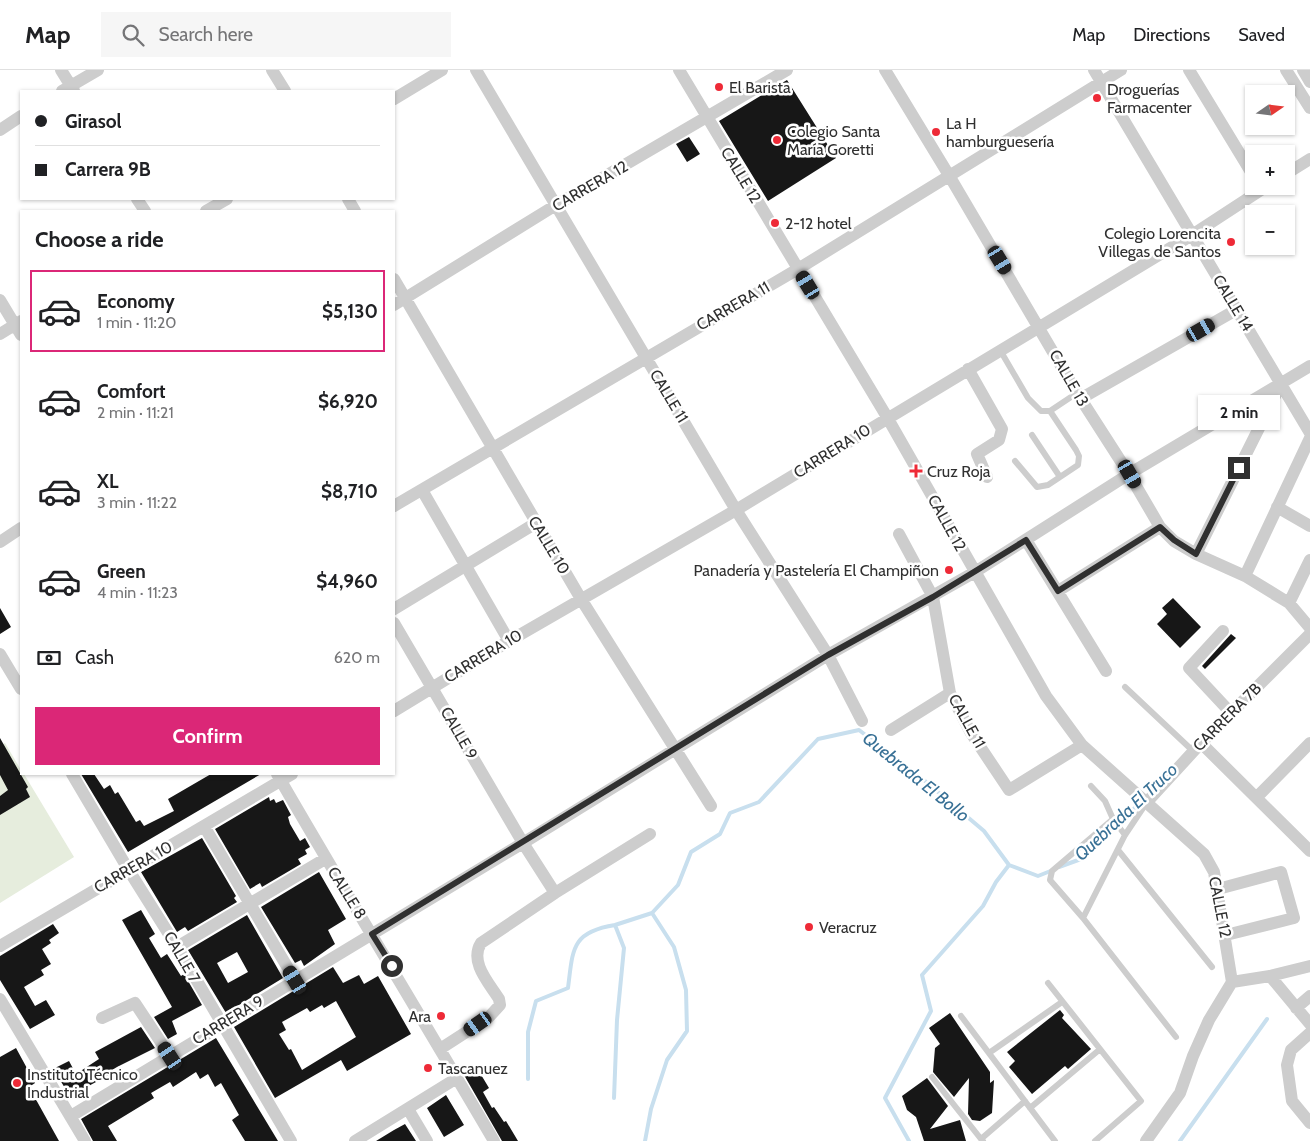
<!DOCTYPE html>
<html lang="en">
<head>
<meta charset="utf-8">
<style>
	:root { --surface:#fff; --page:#f6f6f6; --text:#202124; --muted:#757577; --line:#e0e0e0; --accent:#db2777 }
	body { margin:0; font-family:Cabin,sans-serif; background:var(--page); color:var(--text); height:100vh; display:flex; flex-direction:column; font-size:19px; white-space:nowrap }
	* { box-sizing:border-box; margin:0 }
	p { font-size:16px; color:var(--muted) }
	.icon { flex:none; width:28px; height:28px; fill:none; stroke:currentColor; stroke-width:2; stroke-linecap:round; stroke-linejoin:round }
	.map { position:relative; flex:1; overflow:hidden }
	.drawer { position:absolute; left:20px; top:140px; width:375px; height:565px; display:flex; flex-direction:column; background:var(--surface); border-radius:0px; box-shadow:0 1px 4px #0004 }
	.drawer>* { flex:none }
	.hud { position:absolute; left:20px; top:20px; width:375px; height:110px; border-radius:0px; box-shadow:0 1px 4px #0004; display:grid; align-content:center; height:110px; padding:0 15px; background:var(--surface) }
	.needle { width:32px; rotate:76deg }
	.controls { position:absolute; left:1245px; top:15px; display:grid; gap:10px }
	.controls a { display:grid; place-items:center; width:50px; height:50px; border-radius:0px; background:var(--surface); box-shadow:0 1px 4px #0004; font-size:25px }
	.end { position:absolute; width:22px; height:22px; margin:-11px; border:6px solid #303030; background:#fff; box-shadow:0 0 0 2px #fff }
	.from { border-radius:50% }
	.bubble { position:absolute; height:35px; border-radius:0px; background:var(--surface); box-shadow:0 1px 4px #0004; font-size:16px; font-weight:800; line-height:35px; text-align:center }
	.car { position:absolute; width:15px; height:30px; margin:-15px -8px; border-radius:6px; box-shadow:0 0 4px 1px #0007; background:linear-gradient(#222 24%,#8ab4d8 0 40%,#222 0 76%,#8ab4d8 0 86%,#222 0) }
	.hud b { display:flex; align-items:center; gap:18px; height:48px; font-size:19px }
	.hud b+b { border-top:1px solid var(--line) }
	.hud i { width:12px; height:12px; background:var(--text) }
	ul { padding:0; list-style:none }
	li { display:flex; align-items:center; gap:15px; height:82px; margin:0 10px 8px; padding:0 5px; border:2px solid transparent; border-radius:0px }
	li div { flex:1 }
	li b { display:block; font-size:19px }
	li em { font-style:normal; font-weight:800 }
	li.current { border-color:var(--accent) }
	li>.icon { width:45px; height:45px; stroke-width:1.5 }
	h2 { padding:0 15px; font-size:22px; line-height:60px }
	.pay { display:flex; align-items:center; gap:12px; height:55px; padding:0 15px; font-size:19px }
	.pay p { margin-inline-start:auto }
	.button { display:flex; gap:10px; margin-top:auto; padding:10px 15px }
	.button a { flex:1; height:58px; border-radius:0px; background:var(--accent); color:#fff; font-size:20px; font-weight:800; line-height:58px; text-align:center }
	header { display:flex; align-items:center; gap:30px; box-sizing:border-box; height:70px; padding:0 25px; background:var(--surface); border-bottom:1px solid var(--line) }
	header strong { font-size:24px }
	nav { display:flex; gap:28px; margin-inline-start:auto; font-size:18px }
	.search { width:350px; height:45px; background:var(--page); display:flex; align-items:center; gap:12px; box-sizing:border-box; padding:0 18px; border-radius:0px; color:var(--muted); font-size:19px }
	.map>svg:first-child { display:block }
	.green { fill:#e6eddd }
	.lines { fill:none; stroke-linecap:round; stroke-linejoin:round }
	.stream { stroke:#c8dfee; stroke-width:4 }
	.building { fill:#171717; fill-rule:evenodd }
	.lane { stroke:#cdcdcd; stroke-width:6 }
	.street { stroke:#cdcdcd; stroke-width:12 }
	.route { stroke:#303030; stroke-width:6 }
	.poi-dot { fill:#ee2a37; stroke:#fff; stroke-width:2 }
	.labels { text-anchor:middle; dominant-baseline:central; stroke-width:5; stroke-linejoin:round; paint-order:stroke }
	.poi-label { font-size:16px; fill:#303030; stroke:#fff; text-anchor:start }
	.street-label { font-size:16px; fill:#303030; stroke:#fff }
	.water-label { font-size:18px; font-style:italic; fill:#397196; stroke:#fff }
</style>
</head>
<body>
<header>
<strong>Map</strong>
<div class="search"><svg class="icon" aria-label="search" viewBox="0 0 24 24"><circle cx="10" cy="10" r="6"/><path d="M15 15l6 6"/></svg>Search here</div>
<nav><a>Map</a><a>Directions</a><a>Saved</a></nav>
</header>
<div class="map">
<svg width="1310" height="1071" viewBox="0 0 1310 1071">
	<rect width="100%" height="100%" fill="#fff"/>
	<!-- green -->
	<path class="green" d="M5,673L21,700V704H24L74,787L0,833V676Z"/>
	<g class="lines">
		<!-- stream -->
		<path class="stream" d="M1059,797L1081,789L1143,730
			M528,1009V962L536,931L568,918C573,879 571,862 615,855
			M614,1028L617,950L624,878L615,855L652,843
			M645,1071L651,1039L667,990L687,961L686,920L674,877L652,843L678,815L691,782L720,764L730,743L759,732L818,669L859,660L925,711L984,761L1009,795
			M909,1071L885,1028L931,941L922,905L983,836L996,812L1009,795L1038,806L1053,800
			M1180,1071L1267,949"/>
	</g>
	<!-- building -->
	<path class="building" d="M787,10L836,88L768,131L719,51Z
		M689,67L700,84L687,92L676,74Z
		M1173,528L1201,557L1180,578L1157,554L1167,544L1162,538Z
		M0,538L11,557L0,564Z
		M1231,564L1236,568L1205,599L1202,596Z
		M0,668L28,717L26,719L30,727L0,745V726L8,720L0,705Z
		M81,704H94L104,719L110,715L115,724L118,722L136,752L140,750L144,756L174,741L168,729L211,704H261L128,782Z
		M269,727L270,731L274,729L276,733L283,730L291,745L288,747L290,754L300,771L305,768L310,777L305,780L307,784L298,789L301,794L262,817L260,813L250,819L215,759Z
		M202,768L236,826L234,828L237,832L188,861L185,857L177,862L141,802Z
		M319,802L346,849L328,860L335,874L304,896L301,890L295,893L261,837Z
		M141,840L155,864L149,868L161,888L167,884L181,906L184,904L202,935L172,951L177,964L168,969L154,947L172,937L122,850Z
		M247,845L283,908L226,943L188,880ZM237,882L248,902L228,913L217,893Z
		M53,854L59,863L49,870L51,873L42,879L51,894L41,900L44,905L24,917L35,936L46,930L55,945L30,959L0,910V886Z
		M333,897L343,913L359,905L364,914L378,906L411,964L347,1001L341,990L275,1028L234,957ZM336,931L356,967L302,1000L291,979L289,980L279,964L286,960L282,952L307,938L310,942L322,935L324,938Z
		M1060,940L1064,945L1062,948L1091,979L1068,999L1065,996L1032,1024L1009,997L1015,991L1007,982Z
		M950,943L990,1002V1013L994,1010L992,1043L980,1051L972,1050L968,1044L969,1008L954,1027L933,1002L935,978L940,974L929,958Z
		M141,957L155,978L117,997L107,1003L109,1005L70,1026L53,999L69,991L76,1004L99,989L95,982Z
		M216,968L278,1071H245L232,1050L239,1045L221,1013L215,1017L208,1004L200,1009L196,1002L173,1017L170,1012L151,1023L154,1028L108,1056L117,1071H93L81,1049Z
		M16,978L35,1013L29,1017L59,1071H0V987Z
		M477,998L489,1018L483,1022L492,1038L494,1037L504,1052L506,1051L518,1071H502L464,1005Z
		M927,1008L948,1036L930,1059L960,1050L966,1071H924L916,1047L907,1040L902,1026Z
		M446,1025L464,1055L444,1067L427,1038Z
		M405,1054L416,1071H376L394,1060Z"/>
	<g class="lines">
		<!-- lane -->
		<path class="lane" d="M1000,280L1028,328L1041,341H1050L1077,323
			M1032,365L1060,407
			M1015,391L1037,417L1048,415L1078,395L1079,386L1076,380L1050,341
			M1125,617L1193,681
			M1091,716L1105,731L1113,749L1125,765
			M1113,749L1052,801L1050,810L1083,848L1176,967
			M1118,780L1212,897
			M1083,848L1125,765L1147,732
			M1048,913L1141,1031L1095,1071
			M961,946L1055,1071
			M989,983L1062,932
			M932,1007L981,1069
			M1030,1038L1099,980
			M983,1071L981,1069L1025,1031"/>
		<!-- street -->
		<path class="street" d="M61,0L74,21
			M272,0L285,21
			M476,0L736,440L828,585L862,651
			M679,0L887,347L1046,626L1082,675L1204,784L1214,802L1232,912
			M885,0L950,107L1077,323L1129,404L1160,457L1174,471L1196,484L1245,506L1289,533L1310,558
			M1094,0L1310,363
			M1189,0L1254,107
			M1286,0L1310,38
			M1303,0L1310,12
			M62,21L98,0
			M394,29L442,0
			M0,60L21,46
			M1286,104L1310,89
			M137,129L145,141
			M348,129L355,141
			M206,141L227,129
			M394,209L581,529L711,736
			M0,230L21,265
			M394,235L556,135L787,0
			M0,264L21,251
			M968,299L1002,359L999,370L977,384L987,407
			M1080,329L1236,240
			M422,420L509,571
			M394,436L798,199L1121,0
			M1277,437L1310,456
			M899,464L933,527L950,623L971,663L1009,720L1082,675
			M1026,470L1106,601
			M0,472L21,458
			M1196,484L1281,314
			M1245,506L1310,368
			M1058,521L1160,457
			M1289,533L1310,490
			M394,539L536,453
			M394,553L523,773L555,823L650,764
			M1223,561L1189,598L1231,643
			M0,584L21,619
			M394,641L509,571L736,440L1192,165L1267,116
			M891,660L950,623
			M1201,673L1310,781
			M72,704L128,799L177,877L291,1071
			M277,704C348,827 422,948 494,1071
			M1257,727L1310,673
			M1147,732L1201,673L1310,564
			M204,756L295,910
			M1218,819L1281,802L1294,848L1226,865
			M0,876L292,704
			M177,877L325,789
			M1270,906L1310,954
			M1232,912L1270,906L1310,896
			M0,929L85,1071
			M1296,938L1310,926
			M102,948L135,933L170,986
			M1310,963L1291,980L1287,995L1292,1031L1310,1053
			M440,979L488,948L500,935L499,929C489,913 469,892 481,873L555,823
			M408,1039L427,1071
			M71,1046L523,773L828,585L975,502L1129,404L1310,296
			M355,1071L457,1008
			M1146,1071L1180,1023L1193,986L1209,950L1232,912"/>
	</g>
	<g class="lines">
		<!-- route -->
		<path class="route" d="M392,896L372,864L828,585L933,527L1026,470L1058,521L1160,457L1174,470L1196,484L1239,398"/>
	</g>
	<!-- markers -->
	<g class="poi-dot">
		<circle cx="719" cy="17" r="5"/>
		<circle cx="1097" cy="28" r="5"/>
		<circle cx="936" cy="62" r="5"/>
		<circle cx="777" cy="70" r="5"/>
		<circle cx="775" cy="153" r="5"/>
		<circle cx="1231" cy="172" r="5"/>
		<path d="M913.5 393.5h5v5h5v5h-5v5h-5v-5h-5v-5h5z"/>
		<circle cx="949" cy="500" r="5"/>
		<circle cx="809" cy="857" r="5"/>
		<circle cx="441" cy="946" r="5"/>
		<circle cx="428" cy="998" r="5"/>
		<circle cx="17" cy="1013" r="5"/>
	</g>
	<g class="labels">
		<!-- poi labels -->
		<g class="poi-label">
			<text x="729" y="17">El Barista</text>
			<text x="1107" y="19">Droguerías<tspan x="1107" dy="18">Farmacenter</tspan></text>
			<text x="946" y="53">La H<tspan x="946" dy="18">hamburguesería</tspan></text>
			<text x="787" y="61">Colegio Santa<tspan x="787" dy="18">María Goretti</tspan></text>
			<text x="785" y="153">2-12 hotel</text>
			<text x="1221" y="163" text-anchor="end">Colegio Lorencita<tspan x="1221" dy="18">Villegas de Santos</tspan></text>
			<text x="927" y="401">Cruz Roja</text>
			<text x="939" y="500" text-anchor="end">Panadería y Pastelería El Champiñon</text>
			<text x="819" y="857">Veracruz</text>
			<text x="431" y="946" text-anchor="end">Ara</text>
			<text x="438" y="998">Tascanuez</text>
			<text x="27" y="1004">Instituto Técnico<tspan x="27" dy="18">Industrial</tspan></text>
		</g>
		<!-- street labels -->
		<g class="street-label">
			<text transform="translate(741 105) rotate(59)">CALLE 12</text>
			<text transform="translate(590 116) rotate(-30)">CARRERA 12</text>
			<text transform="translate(1233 233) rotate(59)">CALLE 14</text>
			<text transform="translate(733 236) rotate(-30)">CARRERA 11</text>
			<text transform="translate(1069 308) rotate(60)">CALLE 13</text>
			<text transform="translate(669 326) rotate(59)">CALLE 11</text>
			<text transform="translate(832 381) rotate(-32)">CARRERA 10</text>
			<text transform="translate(947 453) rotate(61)">CALLE 12</text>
			<text transform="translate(549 475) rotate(59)">CALLE 10</text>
			<text transform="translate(483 586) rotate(-31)">CARRERA 10</text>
			<text transform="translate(1227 647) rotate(-45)">CARRERA 7B</text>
			<text transform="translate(967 651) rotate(61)">CALLE 11</text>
			<text transform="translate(459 663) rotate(60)">CALLE 9</text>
			<text transform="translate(133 797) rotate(-30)">CARRERA 10</text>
			<text transform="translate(347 823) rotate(58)">CALLE 8</text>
			<text transform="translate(1220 837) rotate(79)">CALLE 12</text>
			<text transform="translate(182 887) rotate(60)">CALLE 7</text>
			<text transform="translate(228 950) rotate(-31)">CARRERA 9</text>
		</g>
		<!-- water labels -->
		<g class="water-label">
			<text transform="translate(916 707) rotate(39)">Quebrada El Bollo</text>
			<text transform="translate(1126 742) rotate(-43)">Quebrada El Truco</text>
		</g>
	</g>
</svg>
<div class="controls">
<a><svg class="needle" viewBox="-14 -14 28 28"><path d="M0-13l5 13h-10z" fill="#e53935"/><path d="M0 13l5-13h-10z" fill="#757577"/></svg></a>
<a>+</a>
<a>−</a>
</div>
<i class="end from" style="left:392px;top:896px"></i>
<i class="end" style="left:1239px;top:398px"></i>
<div class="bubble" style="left:1198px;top:325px;width:82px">2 min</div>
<i class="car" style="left:1000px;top:190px;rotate:149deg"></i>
<i class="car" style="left:808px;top:215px;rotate:329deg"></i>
<i class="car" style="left:1201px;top:260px;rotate:60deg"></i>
<i class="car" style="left:1130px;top:404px;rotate:150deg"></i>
<i class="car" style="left:295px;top:910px;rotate:329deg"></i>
<i class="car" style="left:478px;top:954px;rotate:235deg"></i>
<i class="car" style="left:170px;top:986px;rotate:327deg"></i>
<div class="hud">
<b><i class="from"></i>Girasol</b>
<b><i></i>Carrera 9B</b>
</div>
<section class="drawer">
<h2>Choose a ride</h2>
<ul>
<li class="current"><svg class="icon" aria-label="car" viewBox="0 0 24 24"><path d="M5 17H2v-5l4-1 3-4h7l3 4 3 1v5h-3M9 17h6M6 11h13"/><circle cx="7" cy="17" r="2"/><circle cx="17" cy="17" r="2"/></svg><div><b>Economy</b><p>1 min · 11:20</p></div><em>$5,130</em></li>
<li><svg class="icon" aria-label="car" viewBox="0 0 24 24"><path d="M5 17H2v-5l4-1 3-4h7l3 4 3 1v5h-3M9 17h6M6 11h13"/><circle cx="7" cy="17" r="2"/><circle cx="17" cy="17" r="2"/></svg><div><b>Comfort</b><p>2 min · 11:21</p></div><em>$6,920</em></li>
<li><svg class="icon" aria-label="car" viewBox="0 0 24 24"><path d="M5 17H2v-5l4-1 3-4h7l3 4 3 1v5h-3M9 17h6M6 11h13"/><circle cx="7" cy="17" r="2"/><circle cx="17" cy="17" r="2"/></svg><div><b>XL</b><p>3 min · 11:22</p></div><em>$8,710</em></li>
<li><svg class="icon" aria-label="car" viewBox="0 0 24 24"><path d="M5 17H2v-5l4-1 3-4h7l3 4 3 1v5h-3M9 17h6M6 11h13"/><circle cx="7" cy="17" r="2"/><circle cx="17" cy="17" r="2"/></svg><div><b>Green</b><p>4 min · 11:23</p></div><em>$4,960</em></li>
</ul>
<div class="pay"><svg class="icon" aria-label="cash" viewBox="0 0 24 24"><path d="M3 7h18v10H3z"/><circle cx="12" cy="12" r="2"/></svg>Cash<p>620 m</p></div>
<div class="button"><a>Confirm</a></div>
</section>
</div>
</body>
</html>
